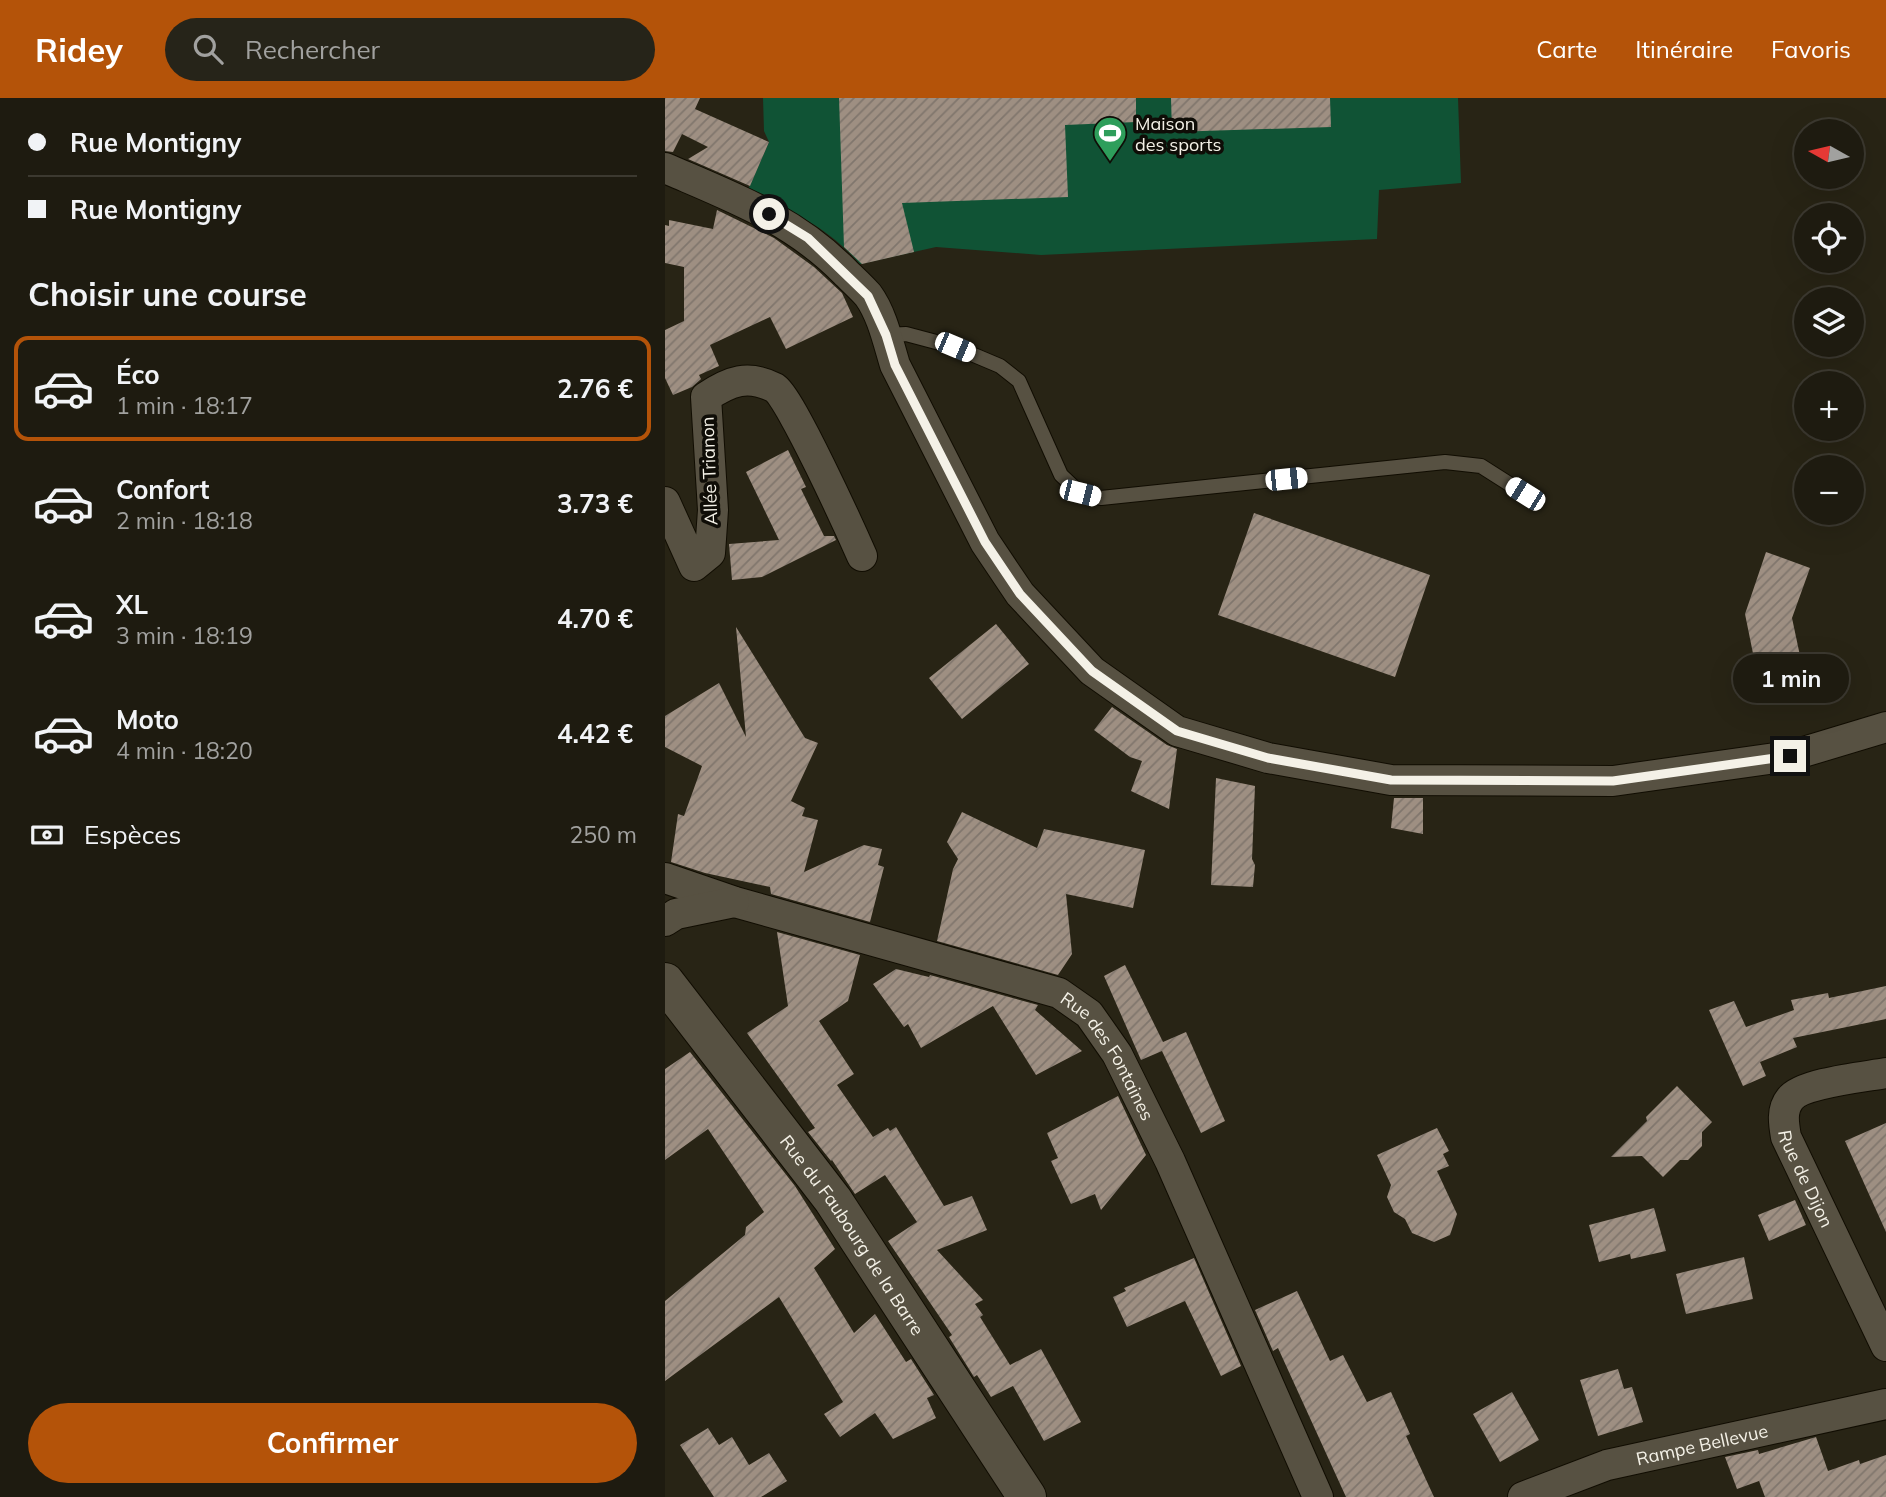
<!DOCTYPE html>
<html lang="fr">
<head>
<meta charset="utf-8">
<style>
	:root { --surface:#1e1b10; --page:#262419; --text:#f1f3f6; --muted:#a1a19f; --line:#3c3930; --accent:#b45309 }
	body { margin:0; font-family:Mulish,sans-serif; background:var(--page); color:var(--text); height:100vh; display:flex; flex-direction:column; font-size:26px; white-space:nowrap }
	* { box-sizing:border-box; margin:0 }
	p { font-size:23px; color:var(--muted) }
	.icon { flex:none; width:38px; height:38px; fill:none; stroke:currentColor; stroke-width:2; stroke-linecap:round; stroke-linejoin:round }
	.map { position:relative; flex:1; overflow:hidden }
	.sheet { display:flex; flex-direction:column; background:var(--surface); width:665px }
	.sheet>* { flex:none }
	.guide { display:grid; align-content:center; height:154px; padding:0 28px; background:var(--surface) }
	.needle { width:46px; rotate:278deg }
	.fabs { position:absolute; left:1129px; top:21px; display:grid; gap:14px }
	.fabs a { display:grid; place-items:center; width:70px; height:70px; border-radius:50%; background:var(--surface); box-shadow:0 7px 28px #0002,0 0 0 2px var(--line); font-size:35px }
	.end { position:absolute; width:32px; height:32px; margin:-16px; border:9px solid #f4f1e7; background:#111; box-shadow:0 0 0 4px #111 }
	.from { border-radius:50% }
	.bubble { position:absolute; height:49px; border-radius:24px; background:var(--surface); box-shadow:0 7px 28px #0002,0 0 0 2px var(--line); font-size:23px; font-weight:700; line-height:49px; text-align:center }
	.car { position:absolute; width:21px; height:42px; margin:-21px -10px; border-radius:9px; box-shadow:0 0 5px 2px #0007; background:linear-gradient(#fff 24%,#345 0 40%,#fff 0 76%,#345 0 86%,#fff 0) }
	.guide b { display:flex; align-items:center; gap:24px; height:66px; font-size:26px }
	.guide b+b { border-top:2px solid var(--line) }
	.guide i { width:18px; height:18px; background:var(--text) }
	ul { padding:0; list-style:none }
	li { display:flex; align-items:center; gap:21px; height:105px; margin:0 14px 10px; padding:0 14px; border:4px solid transparent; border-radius:14px }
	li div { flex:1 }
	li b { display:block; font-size:26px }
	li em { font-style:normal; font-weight:700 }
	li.on { border-color:var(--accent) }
	li>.icon { width:63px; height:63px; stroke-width:1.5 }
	h2 { padding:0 28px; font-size:32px; line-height:84px }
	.pay { display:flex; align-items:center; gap:18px; height:77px; padding:0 28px; font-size:26px }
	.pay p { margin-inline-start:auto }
	.button { display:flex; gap:14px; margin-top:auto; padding:14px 28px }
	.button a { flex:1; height:80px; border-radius:42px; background:var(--accent); color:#fff; font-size:28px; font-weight:700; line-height:80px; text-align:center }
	header { display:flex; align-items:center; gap:42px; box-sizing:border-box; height:98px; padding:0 35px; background:var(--accent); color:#fff }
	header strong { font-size:33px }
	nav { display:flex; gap:38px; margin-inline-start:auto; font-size:24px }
	.search { width:490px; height:63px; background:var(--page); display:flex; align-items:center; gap:18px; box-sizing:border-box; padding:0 24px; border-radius:38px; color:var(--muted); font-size:26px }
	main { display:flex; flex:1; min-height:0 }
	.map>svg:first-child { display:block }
	.grass { fill:#105335 }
	.building { fill:url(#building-hatch) }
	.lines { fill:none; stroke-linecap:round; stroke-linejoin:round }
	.service-casing { stroke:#110d02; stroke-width:16 }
	.minor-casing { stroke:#110d02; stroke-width:32 }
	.secondary-casing { stroke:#110d02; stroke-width:40 }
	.service { stroke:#575142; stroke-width:14 }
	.minor { stroke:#575142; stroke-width:30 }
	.secondary { stroke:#575142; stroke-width:38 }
	.route { stroke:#f4f1e7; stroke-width:9 }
	.labels { text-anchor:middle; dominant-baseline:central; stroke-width:7; stroke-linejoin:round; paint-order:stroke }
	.poi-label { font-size:18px; fill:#f4f1e7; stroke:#0f0d07; text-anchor:start }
	.street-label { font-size:18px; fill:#f4f1e7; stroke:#0f0d07 }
</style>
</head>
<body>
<header>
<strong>Ridey</strong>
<div class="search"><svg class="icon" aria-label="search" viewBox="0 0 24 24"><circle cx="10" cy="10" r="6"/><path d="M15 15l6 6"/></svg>Rechercher</div>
<nav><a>Carte</a><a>Itinéraire</a><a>Favoris</a></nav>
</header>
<main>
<section class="sheet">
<div class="guide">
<b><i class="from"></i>Rue Montigny</b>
<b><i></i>Rue Montigny</b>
</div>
<h2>Choisir une course</h2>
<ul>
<li class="on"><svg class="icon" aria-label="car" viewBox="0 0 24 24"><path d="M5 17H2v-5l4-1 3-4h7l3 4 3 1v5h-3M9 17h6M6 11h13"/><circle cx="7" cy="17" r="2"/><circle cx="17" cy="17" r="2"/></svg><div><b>Éco</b><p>1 min · 18:17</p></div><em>2.76 €</em></li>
<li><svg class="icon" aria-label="car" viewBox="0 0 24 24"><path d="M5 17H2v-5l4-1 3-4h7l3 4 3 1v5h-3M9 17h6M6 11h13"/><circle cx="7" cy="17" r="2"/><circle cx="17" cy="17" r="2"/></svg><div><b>Confort</b><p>2 min · 18:18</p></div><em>3.73 €</em></li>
<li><svg class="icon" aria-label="car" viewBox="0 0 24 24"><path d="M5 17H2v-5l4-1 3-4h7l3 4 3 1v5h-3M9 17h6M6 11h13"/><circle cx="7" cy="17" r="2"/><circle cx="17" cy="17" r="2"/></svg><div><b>XL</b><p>3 min · 18:19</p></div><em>4.70 €</em></li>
<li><svg class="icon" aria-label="car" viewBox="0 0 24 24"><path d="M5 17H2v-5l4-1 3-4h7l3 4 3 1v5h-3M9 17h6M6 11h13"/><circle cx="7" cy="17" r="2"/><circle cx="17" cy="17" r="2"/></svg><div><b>Moto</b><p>4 min · 18:20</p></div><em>4.42 €</em></li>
</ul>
<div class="pay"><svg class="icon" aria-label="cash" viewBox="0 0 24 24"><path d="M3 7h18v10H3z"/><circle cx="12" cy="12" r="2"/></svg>Espèces<p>250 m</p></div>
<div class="button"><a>Confirmer</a></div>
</section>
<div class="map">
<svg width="1221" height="1399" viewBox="0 0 1221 1399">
	<defs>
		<pattern id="building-hatch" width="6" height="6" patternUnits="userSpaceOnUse" patternTransform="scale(1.75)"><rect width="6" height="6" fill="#9e8f82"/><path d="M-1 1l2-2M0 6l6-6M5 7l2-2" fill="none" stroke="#80766d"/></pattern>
	</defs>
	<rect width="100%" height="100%" fill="#282415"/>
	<!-- grass -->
	<path class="grass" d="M98,0H793L796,85L714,92L712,141L376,157L271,149L195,166C164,130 126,112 82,94L104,44L99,33Z"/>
	<!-- building -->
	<path class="building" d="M0,0H35L30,11L104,44L85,88L23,61L43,49L17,36L8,54L0,53Z
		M174,0H471V24L400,27L403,99L237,105L249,154L197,166L179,149Z
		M506,0H665L666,29L507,34Z
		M52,112L109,140L149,169L177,195L188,219L121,251L105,219L45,247L54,268L34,277L36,281L27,289L8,297L0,280V232L19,223V169L0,165V127L4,128V122L48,131Z
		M123,352L141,389L136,391L159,438H169L171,442L97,479L67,482L64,446L114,442L81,374Z
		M589,415L765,477L730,579L553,517Z
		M1101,454L1145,470L1127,520L1141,586L1096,595L1080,516Z
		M331,526L364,566L297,621L264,580Z
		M71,529L140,640L153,645L126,703L140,710L137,718L153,722L139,774L199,747L217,751L213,767L219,769L205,824L106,796L105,789L40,775L6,764L13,716L19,718L37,668L0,649V618L54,585L81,639Z
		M447,609L502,647L512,651L504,711L466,693L477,663L465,659L429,632Z
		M551,680L590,688L587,761L590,767L588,789L546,787Z
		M729,700H758V736L726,730Z
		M297,714L372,750L379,731L480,752L468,810L401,796L407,856L393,877L272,843L288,771L293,761L282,744Z
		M112,834L195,857L183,903L154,923L189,976L172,987L208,1039L223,1030L225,1033L231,1029L279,1108L307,1098L322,1132L272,1152L318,1202L310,1206L318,1217L315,1219L345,1267L376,1251L416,1324L379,1343L348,1288L326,1299L312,1277L309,1279L284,1239L287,1237L223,1143L252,1124L220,1077L190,1096L167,1062L166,1063L143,1034L150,1030L82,935L123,908Z
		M460,867L498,944L521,934L560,1023L536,1035L497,953L476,962L439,878Z
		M231,871L264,879L265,877L373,907L370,912L417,953L371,977L328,908L256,950L243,926L239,929L208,886Z
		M1221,888V921L1128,940L1132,949L1095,964L1101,978L1078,988L1044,912L1069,903L1081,929L1129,912L1126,902L1163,895L1164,900Z
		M25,954L130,1088L170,1151L149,1170L189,1235L210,1216L241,1264L246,1261L269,1297L262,1300L271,1320L228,1341L210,1315L175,1339L159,1316L178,1304L114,1199L0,1283V1203L80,1137L81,1129L99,1114L43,1031L0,1062V971Z
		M1012,988L1047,1024L1037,1034V1048L1023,1062H1015L998,1079L977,1058L946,1059L982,1023L981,1019Z
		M453,998L481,1057L436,1112L430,1096L406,1106L386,1063L393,1060L382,1035Z
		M1221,1025V1134L1180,1043Z
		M772,1030L784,1053L778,1056L784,1068L772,1073L792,1116L785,1137L769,1144L747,1135L740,1121L729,1114L722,1099L726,1087L712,1057Z
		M1130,1102L1141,1127L1104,1143L1093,1117Z
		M989,1110L1001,1153L966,1161L965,1156L934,1164L924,1127Z
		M1079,1159L1088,1201L1021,1216L1011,1176Z
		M529,1160L576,1268L556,1278L520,1203L462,1229L448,1199L461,1193L459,1190Z
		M632,1193L665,1263L678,1257L702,1304L726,1294L745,1336L741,1338L769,1399H681L613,1250L608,1253L590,1212Z
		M953,1271L959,1291L967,1289L978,1324L933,1338L915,1282Z
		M847,1294L874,1342L835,1364L808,1316Z
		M43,1330L54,1347L67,1339L84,1367L104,1355L122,1383L96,1399H49L15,1347Z
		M1151,1339L1163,1373L1194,1362L1195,1366L1221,1357V1399H1100L1094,1383L1072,1391L1060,1359L1093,1352L1094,1356Z"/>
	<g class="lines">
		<defs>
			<path id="service" d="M221,237L241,236L290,249L335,268L354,283L396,377L415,395L436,400L780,364L816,368L860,396"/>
			<g id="minor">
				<path d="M0,70C67,99 128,121 180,174C187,181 196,189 203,197C217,216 223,244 230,267L320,444L355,496L427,573L512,633L603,660L726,682L948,683L1125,658L1221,629"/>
				<path d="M0,404L29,468L45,455L48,412L41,299C65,283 83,276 110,290C125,299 186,433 197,458"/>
				<path id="s1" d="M0,780L70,804L394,895L424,916L452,956L505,1063L653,1399"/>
				<path d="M0,823L11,816L69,804"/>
				<path id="s2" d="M1221,975C1199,979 1137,985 1125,1001C1116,1012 1119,1027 1121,1039L1221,1248"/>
				<path id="s3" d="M858,1399L942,1367L1221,1306"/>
			</g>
			<g id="secondary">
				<path id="s4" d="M0,884L168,1102L362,1399"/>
			</g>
		</defs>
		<!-- service casing -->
		<use href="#service" class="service-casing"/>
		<!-- minor casing -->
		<use href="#minor" class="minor-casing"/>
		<!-- secondary casing -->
		<use href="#secondary" class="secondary-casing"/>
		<!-- service -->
		<use href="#service" class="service"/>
		<!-- minor -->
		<use href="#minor" class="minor"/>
		<!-- secondary -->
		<use href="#secondary" class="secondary"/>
	</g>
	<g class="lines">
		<!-- route -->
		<path class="route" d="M104,116L143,140L203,198L221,237L230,267L320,444L355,496L427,573L512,633L603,660L726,682L948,683L1125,658"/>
	</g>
	<!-- icons -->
	<defs>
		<symbol id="stadium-pin" viewBox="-11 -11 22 30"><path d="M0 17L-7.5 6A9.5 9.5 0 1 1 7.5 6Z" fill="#2e9e5b" stroke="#0f0d07"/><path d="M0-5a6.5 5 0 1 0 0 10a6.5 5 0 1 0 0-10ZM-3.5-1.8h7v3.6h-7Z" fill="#fff"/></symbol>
	</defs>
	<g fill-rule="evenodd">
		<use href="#stadium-pin" x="426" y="16" width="38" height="52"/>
	</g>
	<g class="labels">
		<!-- poi labels -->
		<g class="poi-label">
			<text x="470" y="25">Maison<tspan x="470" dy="21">des sports</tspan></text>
		</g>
		<!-- street labels -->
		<g class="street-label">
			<text transform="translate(44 373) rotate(-92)">Allée Trianon</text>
			<text stroke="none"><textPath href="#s1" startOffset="492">Rue des Fontaines</textPath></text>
			<text stroke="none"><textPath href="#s2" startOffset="186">Rue de Dijon</textPath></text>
			<text stroke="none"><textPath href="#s4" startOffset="315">Rue du Faubourg de la Barre</textPath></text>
			<text stroke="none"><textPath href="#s3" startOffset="187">Rampe Bellevue</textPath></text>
		</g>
	</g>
</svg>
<div class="fabs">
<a><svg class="needle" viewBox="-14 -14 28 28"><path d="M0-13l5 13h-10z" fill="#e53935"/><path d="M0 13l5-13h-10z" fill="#a1a19f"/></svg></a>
<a><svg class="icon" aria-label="locate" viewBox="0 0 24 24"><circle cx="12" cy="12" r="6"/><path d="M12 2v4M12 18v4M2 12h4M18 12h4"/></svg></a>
<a><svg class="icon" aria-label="layers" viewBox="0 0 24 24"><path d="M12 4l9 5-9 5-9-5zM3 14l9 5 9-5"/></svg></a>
<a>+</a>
<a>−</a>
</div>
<i class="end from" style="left:104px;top:116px"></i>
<i class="end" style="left:1125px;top:658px"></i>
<div class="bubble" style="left:1068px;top:556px;width:116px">1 min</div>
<i class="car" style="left:290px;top:249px;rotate:113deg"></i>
<i class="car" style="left:621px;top:381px;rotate:84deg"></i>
<i class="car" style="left:415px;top:395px;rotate:104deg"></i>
<i class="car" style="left:860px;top:396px;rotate:302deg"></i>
</div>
</main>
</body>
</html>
